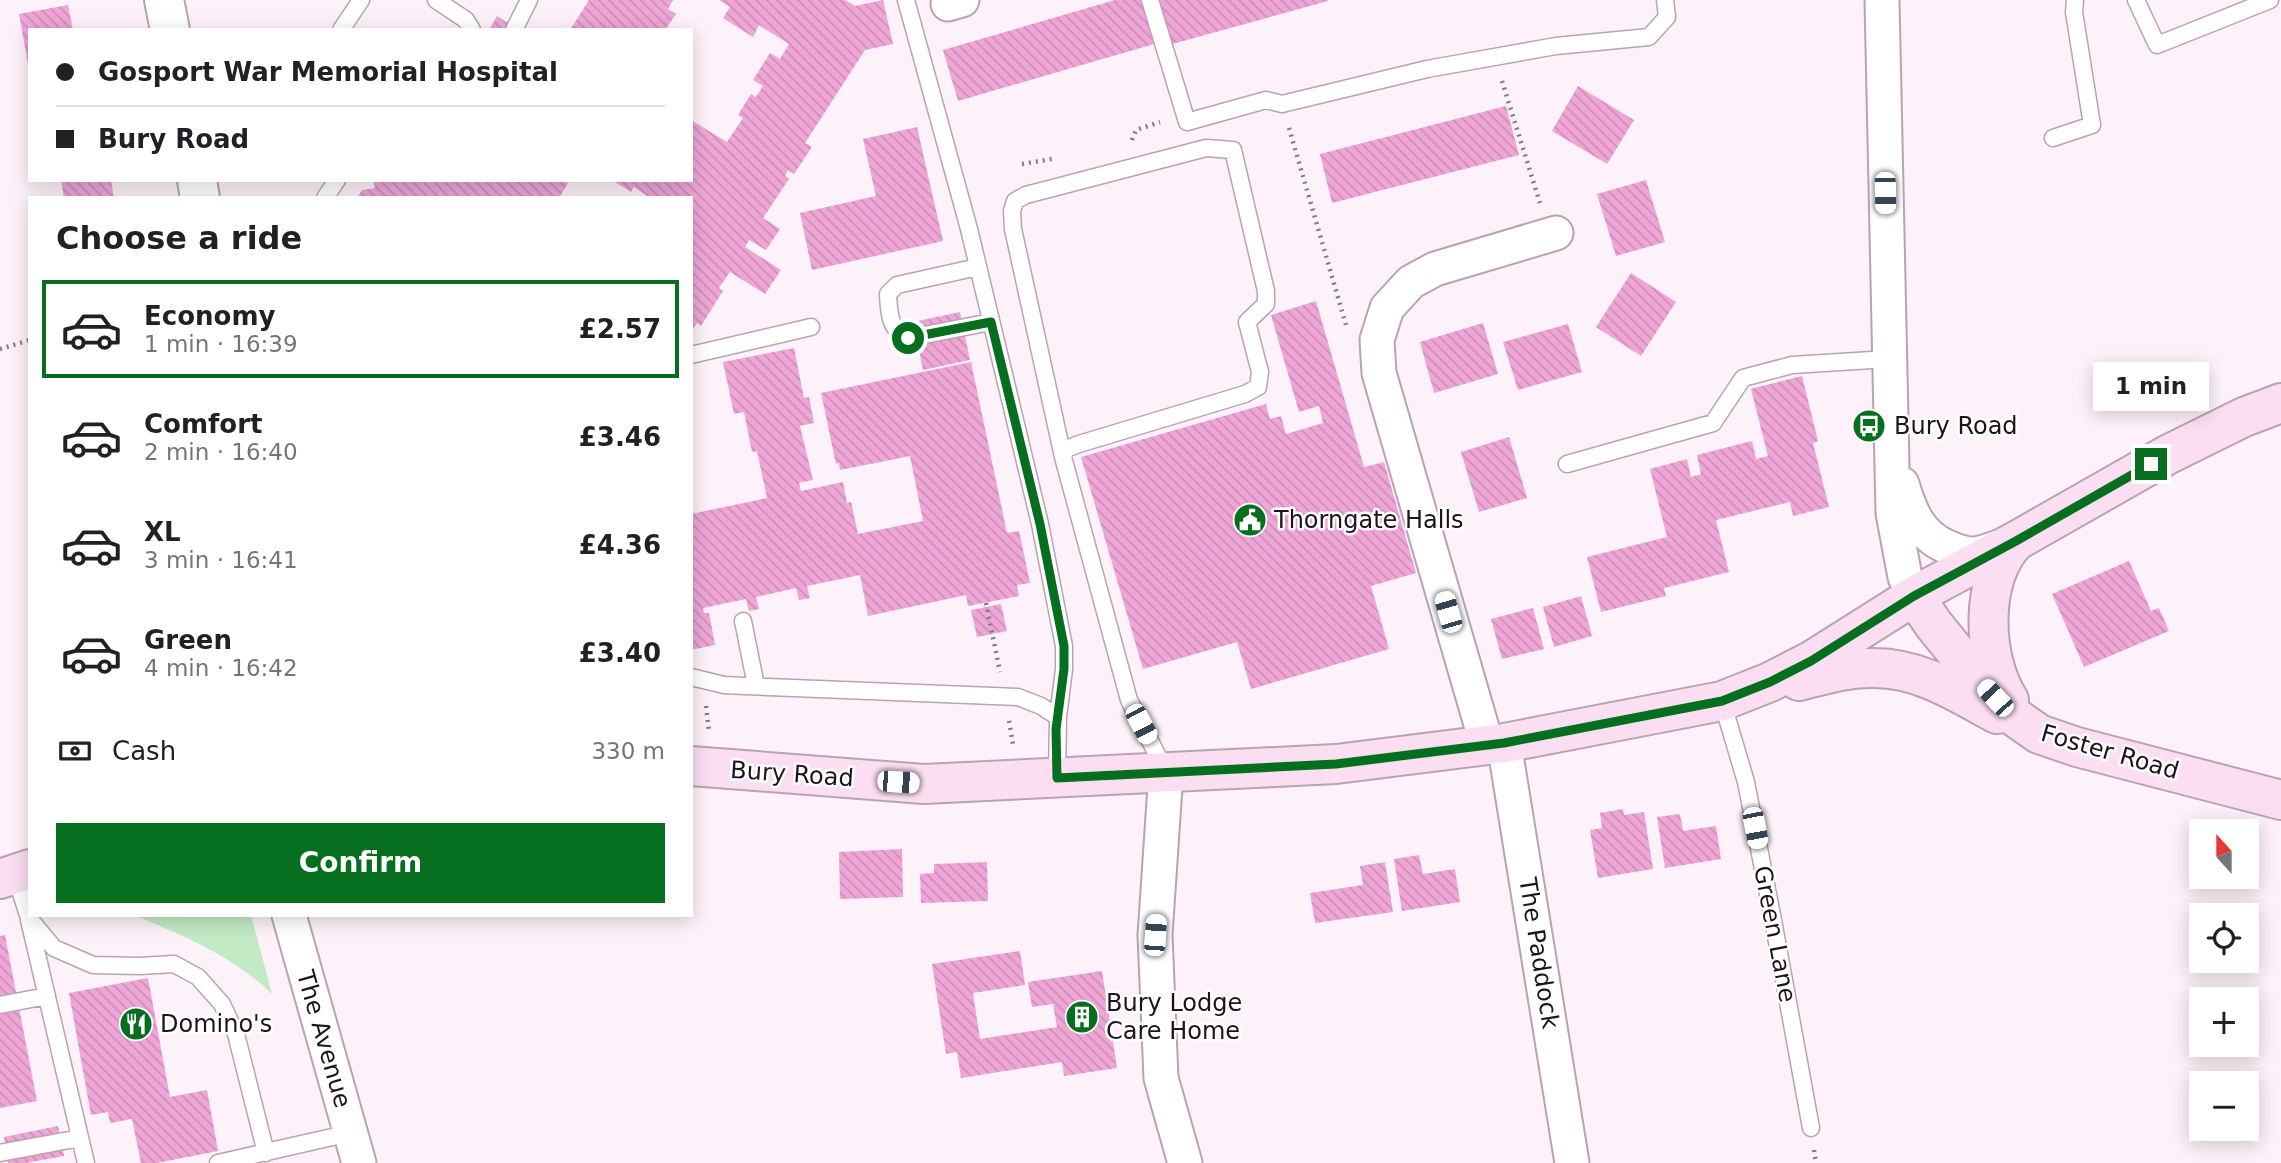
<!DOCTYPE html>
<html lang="en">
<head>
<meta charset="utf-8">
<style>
	:root { --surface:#fff; --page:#f2f2f2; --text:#202124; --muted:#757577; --line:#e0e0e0; --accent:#066f1f }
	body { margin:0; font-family:"DejaVu Sans",sans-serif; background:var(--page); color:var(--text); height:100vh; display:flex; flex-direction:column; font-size:26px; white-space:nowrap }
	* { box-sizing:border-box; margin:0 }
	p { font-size:23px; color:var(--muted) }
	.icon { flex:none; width:38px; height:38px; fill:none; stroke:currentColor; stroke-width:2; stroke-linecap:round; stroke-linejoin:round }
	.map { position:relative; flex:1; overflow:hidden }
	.sheet { position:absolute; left:28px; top:196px; width:665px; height:721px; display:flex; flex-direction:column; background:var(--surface); border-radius:0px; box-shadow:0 4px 18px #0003 }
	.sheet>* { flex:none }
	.guide { position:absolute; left:28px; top:28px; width:665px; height:154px; border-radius:0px; box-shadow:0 4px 18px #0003; display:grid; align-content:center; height:154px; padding:0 28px; background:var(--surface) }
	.needle { width:46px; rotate:339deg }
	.controls { position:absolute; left:2189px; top:819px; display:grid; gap:14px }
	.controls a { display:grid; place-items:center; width:70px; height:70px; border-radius:0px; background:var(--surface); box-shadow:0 4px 18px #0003; font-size:35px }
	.end { position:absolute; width:32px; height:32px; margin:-16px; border:9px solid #066f1f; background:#fff; box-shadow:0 0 0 4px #fff }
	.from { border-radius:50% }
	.bubble { position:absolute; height:49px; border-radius:0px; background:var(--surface); box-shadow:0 4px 18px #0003; font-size:23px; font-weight:600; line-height:49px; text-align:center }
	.car { position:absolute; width:21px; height:42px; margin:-21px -10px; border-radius:9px; box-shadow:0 0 5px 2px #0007; background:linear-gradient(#fff 24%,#345 0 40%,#fff 0 76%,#345 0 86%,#fff 0) }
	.guide b { display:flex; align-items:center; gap:24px; height:66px; font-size:26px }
	.guide b+b { border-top:2px solid var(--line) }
	.guide i { width:18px; height:18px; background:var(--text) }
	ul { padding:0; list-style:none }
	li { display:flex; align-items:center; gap:21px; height:98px; margin:0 14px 10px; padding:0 14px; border:4px solid transparent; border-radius:0px }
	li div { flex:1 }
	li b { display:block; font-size:26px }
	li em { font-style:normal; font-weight:600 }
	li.current { border-color:var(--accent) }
	li>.icon { width:63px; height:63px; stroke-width:1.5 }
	h2 { padding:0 28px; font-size:32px; line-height:84px }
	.pay { display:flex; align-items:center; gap:18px; height:77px; padding:0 28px; font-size:26px }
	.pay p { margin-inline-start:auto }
	.action { display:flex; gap:14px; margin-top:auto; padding:14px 28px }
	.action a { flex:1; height:80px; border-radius:0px; background:var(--accent); color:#fff; font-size:28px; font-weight:600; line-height:80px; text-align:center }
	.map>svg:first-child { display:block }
	.grass { fill:#c3eac4 }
	.building { fill:url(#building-back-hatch) }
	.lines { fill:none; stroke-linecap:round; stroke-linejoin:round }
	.service-casing { stroke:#bba2b2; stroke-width:19 }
	.minor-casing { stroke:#bba2b2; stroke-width:37 }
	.tertiary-casing { stroke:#bba2b2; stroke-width:42 }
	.secondary-casing { stroke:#bba2b2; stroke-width:42 }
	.path { stroke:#847a81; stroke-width:4.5; stroke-dasharray:2 5; stroke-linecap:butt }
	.service { stroke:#fff; stroke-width:16 }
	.minor { stroke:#fff; stroke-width:33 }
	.tertiary { stroke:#fff; stroke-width:38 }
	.secondary { stroke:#fbdef2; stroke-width:38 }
	.route { stroke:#066f1f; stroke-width:9 }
	.labels { text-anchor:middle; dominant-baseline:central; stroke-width:5; stroke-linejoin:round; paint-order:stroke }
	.poi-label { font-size:24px; fill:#1d141a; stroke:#fff; text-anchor:start }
	.street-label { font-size:24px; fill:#1d141a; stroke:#fff }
</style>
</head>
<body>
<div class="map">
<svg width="2281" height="1163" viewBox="0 0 2281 1163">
	<defs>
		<pattern id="building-back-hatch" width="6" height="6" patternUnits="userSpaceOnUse" patternTransform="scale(1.75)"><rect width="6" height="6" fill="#efa6d7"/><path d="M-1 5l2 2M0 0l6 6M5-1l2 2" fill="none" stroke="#cc8eb8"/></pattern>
	</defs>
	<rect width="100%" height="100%" fill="#fdf2f9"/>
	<!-- grass -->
	<path class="grass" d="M134,915H251L272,994C233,956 184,936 134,915Z"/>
	<!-- building -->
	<path class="building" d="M589,0H673L668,9L676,14L665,30H570Z
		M719,0H845L855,6L883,0L893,44L865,50L805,143L812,147L794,174L788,170L785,176L789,179L763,218L780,229L766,250L749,240L745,247L781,270L765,294L730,272L719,288L723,291L701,326L697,323L691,332V198H650L634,187L631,192L612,180H691V120L727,142L743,118L738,115L751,94L756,97L763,86L753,80L770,53L780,59L789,44L759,25L753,37L723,18L730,7Z
		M1115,0H1141L1154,44L958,101L943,50Z
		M1157,0H1328V1L1169,45Z
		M68,5L73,30H30L28,64L19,14Z
		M497,16L518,30H489Z
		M1578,86L1634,120L1607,164L1552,131Z
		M1506,106L1519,155L1332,203L1320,154Z
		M917,127L943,241L812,270L800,213L876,196L863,139Z
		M61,180H111L114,198H64Z
		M373,180H562L568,183L559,198H357L362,190L375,188Z
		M1646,180L1665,242L1616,256L1597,194Z
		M1631,273L1676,302L1641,356L1596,327Z
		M1316,301L1364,467L1384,462L1416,573L1371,586L1389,649L1251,689L1237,642L1143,669L1081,457L1266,404L1270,419L1281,416L1286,434L1323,423L1319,406L1299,412L1271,315Z
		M960,312L970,360L923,370L913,322Z
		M1483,323L1498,374L1434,393L1420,342Z
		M1568,324L1582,372L1518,390L1503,342Z
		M794,348L804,398L809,397L814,423L800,426L813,480L799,483L801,491L843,482L847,503L851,502L858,534L923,521L910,456L840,470L839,463L836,464L821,393L971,362L1007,533L1019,531L1030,583L1017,585L1019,596L968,606L966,595L868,616L860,575L807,586L810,598L799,600L796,588L756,597L759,609L749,611L746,599L703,608L704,613H709L715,645L691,650V514L767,498L757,451L752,452L744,412L734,414L723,362Z
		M1802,376L1818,441L1813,443L1829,507L1793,516L1790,502L1716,520L1729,572L1664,588L1666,596L1601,612L1587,557L1667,537L1650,469L1687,459L1691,477L1701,474L1697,455L1752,441L1756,459L1768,456L1751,389Z
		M1509,437L1527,498L1479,512L1461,452Z
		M2129,561L2151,611L2159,608L2169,631L2084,667L2052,594Z
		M1581,596L1592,636L1554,647L1543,607Z
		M1001,604L1007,631L977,637L971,610Z
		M1533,608L1544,649L1502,659L1491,619Z
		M1623,809L1624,815L1644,812L1653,869L1598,878L1590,830L1602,828L1600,813Z
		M1680,814L1683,831L1716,826L1721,859L1665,868L1657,817Z
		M902,849L903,897L840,899L839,852Z
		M1419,855L1423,874L1455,869L1460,902L1402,911L1394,859Z
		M987,862L988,901L921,903L920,874L934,873V864Z
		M1385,862L1393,912L1315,923L1310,893L1363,885L1360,866Z
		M5,935L37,1101L0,1108V936Z
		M1020,951L1025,985L973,993L980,1039L1057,1027L1053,1004L1032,1007L1028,982L1102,971L1117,1068L1064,1076L1062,1062L961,1078L957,1052L946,1054L932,964Z
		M148,978L170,1097L207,1090L218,1151L157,1163H141L132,1119L110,1123L108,1112L91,1115L69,993Z
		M58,1126L64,1156L26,1163H8L4,1137Z"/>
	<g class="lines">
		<defs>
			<path id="service" d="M436,0L466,20L472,30
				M906,0L969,229L1040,524L1064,646V669L1058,717
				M1150,0L1187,122L1266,100L1282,104L1427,69L1556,46L1649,37L1667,17L1665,0
				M2136,0L2157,45L2270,0
				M341,30L361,0
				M514,30L529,0
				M2053,138L2092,125L2074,12L2075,0
				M325,198L337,180
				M978,267L897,285L888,294C889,312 889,331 909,338L991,322
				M691,355L811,327
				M1063,457L1066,449L1079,444L1245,394L1258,387L1260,372L1247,322L1266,304V291L1233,150L1206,148L1026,195L1015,201L1012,211L1013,229L1063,457L1129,700L1166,772
				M1567,464L1713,423L1743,378L1792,365L1888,359
				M743,621L756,686
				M691,677L724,685L745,686L1018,697L1041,706L1058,717L1057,778
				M1722,701L1746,782L1773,920L1811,1128
				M15,875L29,918L54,948L93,965L140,966L174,964L198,977L222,1004L236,1034L266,1153
				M29,920L86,1163
				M0,1005L47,996
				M0,1153L80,1138
				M218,1163L350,1133"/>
			<path id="minor" d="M1882,0L1893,513L1905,577L1914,596
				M948,4L962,0
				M1902,484C1910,511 1919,534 1945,546C1954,550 1963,554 1972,554C1981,554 1990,550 1999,547
				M1504,743L1572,1163
				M1487,745L1379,373L1377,340L1387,308L1411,282L1435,269L1556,233
				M1166,772L1155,935L1161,1078L1185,1163
				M289,915L359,1163"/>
			<path id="tertiary" d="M164,0L170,30
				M197,180L200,198"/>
			<path id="secondary" d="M1914,596L1934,625L1981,683L2009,713L2039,734L2077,747L2281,800
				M1799,681C1824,675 1849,667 1875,668C1920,668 1958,693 1997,714
				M2009,700C1982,658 1979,578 2016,541
				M691,766L924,784L1336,764L1504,743L1722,701L1770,682L1811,661L1914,596L2016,541L2169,454L2244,417L2281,403
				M0,879L30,869"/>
		</defs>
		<!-- service casing -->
		<use href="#service" class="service-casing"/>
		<!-- minor casing -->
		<use href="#minor" class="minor-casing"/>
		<!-- tertiary casing -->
		<use href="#tertiary" class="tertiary-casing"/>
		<!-- secondary casing -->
		<use href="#secondary" class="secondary-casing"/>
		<!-- path -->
		<path class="path" d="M1502,81L1540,203
			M1289,128L1346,325
			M1132,140L1136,130L1160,122
			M1022,164L1052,159
			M0,349L30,340
			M986,603L1000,672
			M706,706L709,732
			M1009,721L1013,744
			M1814,1150L1816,1163"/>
		<!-- service -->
		<use href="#service" class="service"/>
		<!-- minor -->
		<use href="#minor" class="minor"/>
		<!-- tertiary -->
		<use href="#tertiary" class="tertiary"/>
		<!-- secondary -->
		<use href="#secondary" class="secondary"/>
	</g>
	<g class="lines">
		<!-- route -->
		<path class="route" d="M908,338L991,322L1040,524L1064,646V669L1056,729L1057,778L1336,764L1504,743L1722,701L1770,682L1811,661L1914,596L2016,541L2151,464"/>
	</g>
	<!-- icons -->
	<defs>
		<symbol id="bus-disc" viewBox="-11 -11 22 22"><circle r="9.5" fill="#066f1f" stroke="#fff"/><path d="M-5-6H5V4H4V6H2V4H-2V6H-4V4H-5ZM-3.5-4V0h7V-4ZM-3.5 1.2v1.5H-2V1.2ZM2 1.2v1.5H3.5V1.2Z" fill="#fff"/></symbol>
		<symbol id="civic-disc" viewBox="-11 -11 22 22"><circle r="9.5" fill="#066f1f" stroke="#fff"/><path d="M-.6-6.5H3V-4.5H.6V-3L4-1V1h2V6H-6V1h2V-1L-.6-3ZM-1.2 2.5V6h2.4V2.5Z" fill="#fff"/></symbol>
		<symbol id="building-disc" viewBox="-11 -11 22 22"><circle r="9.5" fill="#066f1f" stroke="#fff"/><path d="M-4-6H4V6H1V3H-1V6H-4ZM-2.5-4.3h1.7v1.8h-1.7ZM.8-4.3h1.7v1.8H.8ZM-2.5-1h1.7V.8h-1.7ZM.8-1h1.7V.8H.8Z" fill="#fff"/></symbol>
		<symbol id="restaurant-disc" viewBox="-11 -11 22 22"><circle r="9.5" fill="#066f1f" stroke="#fff"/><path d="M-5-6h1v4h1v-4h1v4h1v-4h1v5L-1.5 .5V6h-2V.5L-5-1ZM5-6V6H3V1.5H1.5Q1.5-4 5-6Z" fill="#fff"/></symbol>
	</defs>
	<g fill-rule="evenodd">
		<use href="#bus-disc" x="1850" y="407" width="38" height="38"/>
		<use href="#civic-disc" x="1231" y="501" width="38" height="38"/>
		<use href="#building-disc" x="1063" y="998" width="38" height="38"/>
		<use href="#restaurant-disc" x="117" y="1005" width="38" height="38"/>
	</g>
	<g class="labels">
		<!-- poi labels -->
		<g class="poi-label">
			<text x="1894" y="426">Bury Road</text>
			<text x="1274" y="520">Thorngate Halls</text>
			<text x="1106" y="1003">Bury Lodge<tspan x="1106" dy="28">Care Home</tspan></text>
			<text x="160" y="1024">Domino's</text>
		</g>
		<!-- street labels -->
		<g class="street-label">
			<text transform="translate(2110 752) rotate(16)">Foster Road</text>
			<text transform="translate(792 774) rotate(4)">Bury Road</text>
			<text transform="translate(1775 934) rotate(79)">Green Lane</text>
			<text transform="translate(1539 953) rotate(81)">The Paddock</text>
			<text transform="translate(324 1039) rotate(74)">The Avenue</text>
		</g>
	</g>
</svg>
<div class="controls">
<a><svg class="needle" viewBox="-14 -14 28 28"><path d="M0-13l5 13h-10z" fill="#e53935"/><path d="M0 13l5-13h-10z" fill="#757577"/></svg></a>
<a><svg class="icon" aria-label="locate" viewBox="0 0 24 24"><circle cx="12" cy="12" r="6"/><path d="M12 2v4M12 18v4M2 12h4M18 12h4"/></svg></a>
<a>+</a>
<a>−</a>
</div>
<i class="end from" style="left:908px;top:338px"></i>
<i class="end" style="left:2151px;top:464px"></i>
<div class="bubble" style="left:2093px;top:362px;width:116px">1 min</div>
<i class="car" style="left:1885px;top:193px;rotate:179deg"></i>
<i class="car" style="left:1448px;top:612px;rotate:344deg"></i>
<i class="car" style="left:1995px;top:698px;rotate:317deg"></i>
<i class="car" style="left:1141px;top:724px;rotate:152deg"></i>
<i class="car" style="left:898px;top:782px;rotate:94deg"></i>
<i class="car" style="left:1755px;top:828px;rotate:169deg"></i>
<i class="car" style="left:1155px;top:935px;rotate:4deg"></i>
<div class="guide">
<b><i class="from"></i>Gosport War Memorial Hospital</b>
<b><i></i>Bury Road</b>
</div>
<section class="sheet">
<h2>Choose a ride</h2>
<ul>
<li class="current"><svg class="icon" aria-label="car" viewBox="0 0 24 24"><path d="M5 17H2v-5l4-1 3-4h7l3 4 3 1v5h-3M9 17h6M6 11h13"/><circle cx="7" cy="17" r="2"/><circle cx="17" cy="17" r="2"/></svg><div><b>Economy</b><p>1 min · 16:39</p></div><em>£2.57</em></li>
<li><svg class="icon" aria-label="car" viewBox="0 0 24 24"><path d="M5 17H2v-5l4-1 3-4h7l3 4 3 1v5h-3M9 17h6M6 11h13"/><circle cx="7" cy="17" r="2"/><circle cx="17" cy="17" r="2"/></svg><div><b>Comfort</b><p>2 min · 16:40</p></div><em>£3.46</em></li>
<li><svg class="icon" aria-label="car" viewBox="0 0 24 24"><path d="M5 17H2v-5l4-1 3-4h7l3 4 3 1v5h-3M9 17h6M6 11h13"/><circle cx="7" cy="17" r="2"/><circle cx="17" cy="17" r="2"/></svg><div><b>XL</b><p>3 min · 16:41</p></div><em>£4.36</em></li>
<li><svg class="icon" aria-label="car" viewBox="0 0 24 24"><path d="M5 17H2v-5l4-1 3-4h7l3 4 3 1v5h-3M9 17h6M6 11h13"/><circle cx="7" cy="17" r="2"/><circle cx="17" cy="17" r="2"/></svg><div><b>Green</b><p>4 min · 16:42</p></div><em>£3.40</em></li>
</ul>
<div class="pay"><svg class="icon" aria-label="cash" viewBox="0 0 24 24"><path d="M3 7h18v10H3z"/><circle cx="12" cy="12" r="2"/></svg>Cash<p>330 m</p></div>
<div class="action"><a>Confirm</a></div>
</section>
</div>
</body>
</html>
